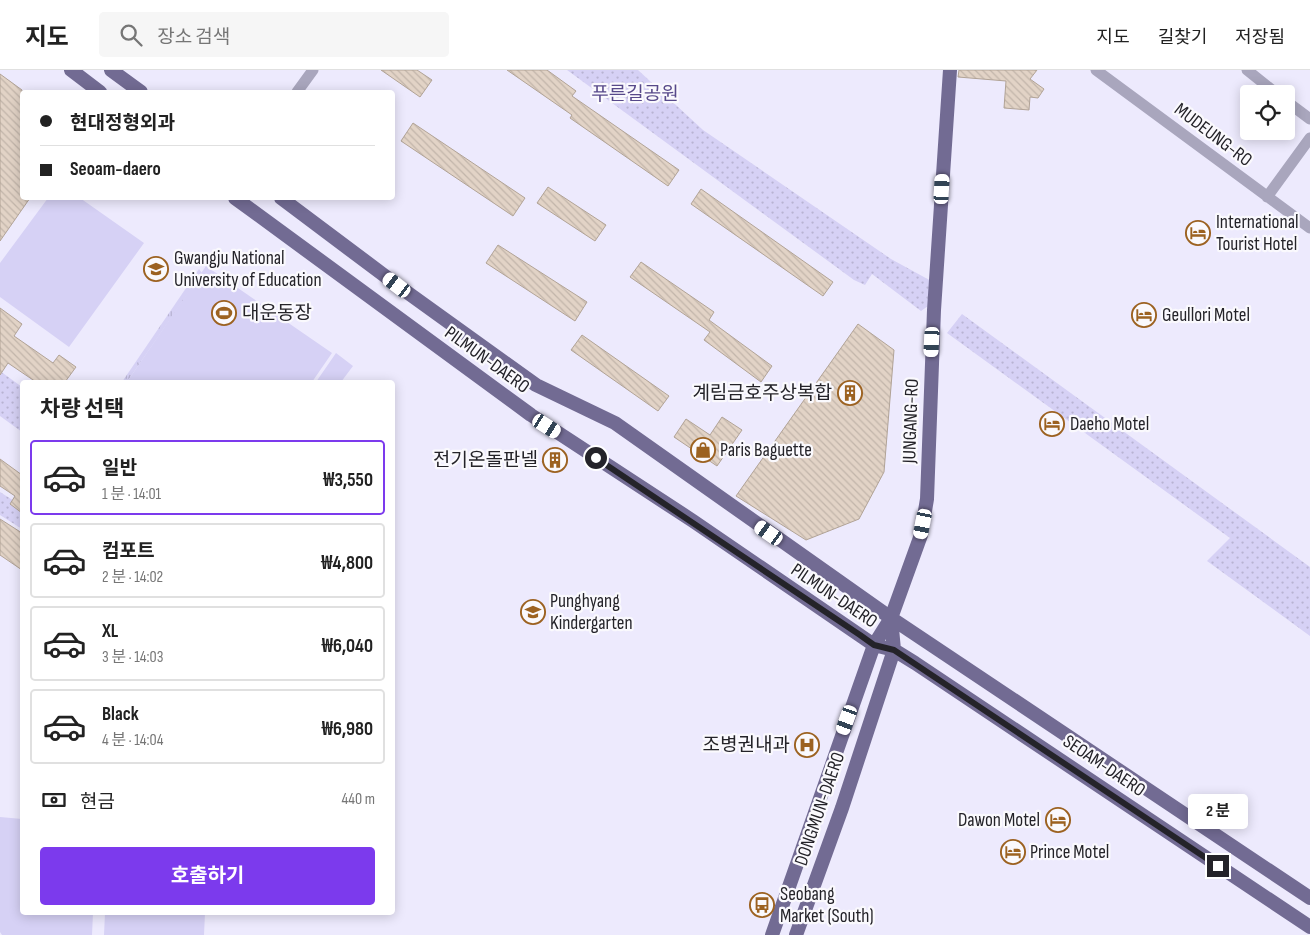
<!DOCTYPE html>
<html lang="ko">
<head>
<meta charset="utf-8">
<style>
	:root { --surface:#fff; --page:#f6f6f6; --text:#222; --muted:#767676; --line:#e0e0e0; --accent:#7c3aed }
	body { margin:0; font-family:"Sofia Sans Condensed","Noto Sans KR",sans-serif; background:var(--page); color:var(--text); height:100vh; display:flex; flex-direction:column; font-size:19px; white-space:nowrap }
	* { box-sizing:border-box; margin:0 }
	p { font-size:16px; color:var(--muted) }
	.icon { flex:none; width:28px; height:28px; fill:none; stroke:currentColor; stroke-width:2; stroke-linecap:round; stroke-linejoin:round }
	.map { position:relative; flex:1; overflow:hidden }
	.side { position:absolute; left:20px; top:310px; width:375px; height:535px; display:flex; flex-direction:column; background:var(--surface); border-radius:5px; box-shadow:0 2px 12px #0003 }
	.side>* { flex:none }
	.banner { position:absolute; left:20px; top:20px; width:375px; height:110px; border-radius:5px; box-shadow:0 2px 12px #0003; display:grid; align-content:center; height:110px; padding:0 20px; background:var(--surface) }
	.tools { position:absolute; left:1240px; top:15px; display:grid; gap:10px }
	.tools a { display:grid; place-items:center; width:55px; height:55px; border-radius:5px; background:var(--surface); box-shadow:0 2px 12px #0003; font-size:25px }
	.end { position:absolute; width:22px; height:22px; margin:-11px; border:6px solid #242329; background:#fff; box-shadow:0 0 0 2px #fff }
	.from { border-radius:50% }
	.bubble { position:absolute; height:35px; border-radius:5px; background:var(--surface); box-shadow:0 2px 12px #0003; font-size:16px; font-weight:700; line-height:35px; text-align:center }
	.car { position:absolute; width:15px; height:30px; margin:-15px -8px; border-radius:6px; box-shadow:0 0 4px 1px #0007; background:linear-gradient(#fff 24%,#345 0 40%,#fff 0 76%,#345 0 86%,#fff 0) }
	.banner b { display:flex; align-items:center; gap:18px; height:48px; font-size:19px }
	.banner b+b { border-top:1px solid var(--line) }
	.banner i { width:12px; height:12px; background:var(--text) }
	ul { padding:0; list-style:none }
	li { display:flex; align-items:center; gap:15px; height:75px; margin:0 10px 8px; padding:0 10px; border:2px solid var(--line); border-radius:5px }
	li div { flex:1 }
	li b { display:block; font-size:19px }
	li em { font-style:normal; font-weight:700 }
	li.on { border-color:var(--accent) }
	li>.icon { width:45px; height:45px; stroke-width:1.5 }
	h2 { padding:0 20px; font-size:22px; line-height:60px }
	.pay { display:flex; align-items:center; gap:12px; height:55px; padding:0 20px; font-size:19px }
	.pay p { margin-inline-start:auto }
	.primary-button { display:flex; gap:10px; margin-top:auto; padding:10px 20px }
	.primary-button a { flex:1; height:58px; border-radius:5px; background:var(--accent); color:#fff; font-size:20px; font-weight:700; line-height:58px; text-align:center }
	header { display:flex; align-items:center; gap:30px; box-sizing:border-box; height:70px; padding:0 25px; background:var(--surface); border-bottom:1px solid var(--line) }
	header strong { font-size:24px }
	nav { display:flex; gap:28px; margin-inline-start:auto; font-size:18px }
	.search { width:350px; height:45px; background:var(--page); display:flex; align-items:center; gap:12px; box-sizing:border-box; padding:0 18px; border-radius:5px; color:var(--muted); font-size:19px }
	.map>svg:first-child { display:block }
	.grass { fill:url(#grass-tufts) }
	.park { fill:url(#park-dots) }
	.garden { fill:#d6d1f5 }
	.building { fill:url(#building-back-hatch); stroke:#b1a396 }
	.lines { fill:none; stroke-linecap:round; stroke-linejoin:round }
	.minor { stroke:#a9a6bd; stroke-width:11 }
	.major { stroke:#726b93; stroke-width:14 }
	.route { stroke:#242329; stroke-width:6 }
	.labels { text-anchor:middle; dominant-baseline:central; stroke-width:4.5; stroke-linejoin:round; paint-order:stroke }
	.park-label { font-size:19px; fill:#57498a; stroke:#faf9fd }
	.street-label { font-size:19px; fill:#242329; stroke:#faf9fd }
	.poi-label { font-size:19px; fill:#242329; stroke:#faf9fd; text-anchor:start }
</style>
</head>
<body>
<header>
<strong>지도</strong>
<div class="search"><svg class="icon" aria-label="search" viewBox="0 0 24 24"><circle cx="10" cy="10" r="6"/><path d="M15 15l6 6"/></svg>장소 검색</div>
<nav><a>지도</a><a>길찾기</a><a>저장됨</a></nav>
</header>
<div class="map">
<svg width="1310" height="865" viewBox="0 0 1310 865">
	<defs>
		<pattern id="grass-tufts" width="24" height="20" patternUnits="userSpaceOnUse" patternTransform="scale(1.25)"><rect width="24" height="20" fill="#d6d1f5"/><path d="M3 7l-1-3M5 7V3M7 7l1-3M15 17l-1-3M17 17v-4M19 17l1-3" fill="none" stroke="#b8b3d2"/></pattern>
		<pattern id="park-dots" width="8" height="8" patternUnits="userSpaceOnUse" patternTransform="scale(1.25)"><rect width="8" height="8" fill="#d6d1f5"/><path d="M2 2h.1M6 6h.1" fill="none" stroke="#b8b3d2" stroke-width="1.8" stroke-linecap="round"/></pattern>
		<pattern id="building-back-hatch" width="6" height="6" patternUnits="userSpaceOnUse" patternTransform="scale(1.25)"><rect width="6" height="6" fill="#e2d3c6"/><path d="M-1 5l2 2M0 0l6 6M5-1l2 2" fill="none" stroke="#c2b5aa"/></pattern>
	</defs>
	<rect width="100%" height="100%" fill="#edeafd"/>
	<!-- grass -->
	<path class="grass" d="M199,199L202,203L127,312H122Z"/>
	<!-- park -->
	<path class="park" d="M567,0H638L703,60L891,189L933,212L928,236L921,241L872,204L865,215L854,210Z
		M962,244L1310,497V566L1207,491L1230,468L947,263Z
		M0,301L22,317V362L0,346Z
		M0,422L22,436V459L0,445Z"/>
	<!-- garden -->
	<path class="garden" d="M48,128H80L144,173L69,277L0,227V193Z
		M206,196L332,283L312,312H127Z
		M336,283L353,296L341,312H316Z
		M0,747L22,749V842L93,843L92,865H2L0,862Z
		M105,843H205L204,865H104Z"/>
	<!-- building -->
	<path class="building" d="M381,0H417L432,10L420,27Z
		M507,0H547L576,21L572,26L679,100L668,116L570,48L572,45Z
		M959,0H1037L1030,9L1044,19L1038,28L1030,27L1029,40L1004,38L1006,11L958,7Z
		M0,4L22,20V128H30L0,171Z
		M413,53L525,128L513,146L401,71Z
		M548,117L606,155L595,171L537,133Z
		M701,119L833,212L823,226L691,134Z
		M498,175L587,232L575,251L486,193Z
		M641,192L714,242L709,250L772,296L761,312L704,270L710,262L630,207Z
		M0,238L22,254L14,266L53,293L59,285L76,297L65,312H36L8,293L0,305Z
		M858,254L894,280L884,402L859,449L806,470L736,426Z
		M582,265L669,326L658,341L571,280Z
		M722,347L742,360L717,396L674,367L686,349L710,365Z
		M550,378L567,388L559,401L542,392Z
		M0,389L22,405V443L10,434L15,426L0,416Z
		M0,449L22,463V500L0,485Z"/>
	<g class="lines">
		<!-- minor -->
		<path class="minor" d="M1096,0L1310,158
			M1247,0L1277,24
			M297,22L313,0
			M1286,31L1310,49
			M1267,127L1310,68"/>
		<!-- major -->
		<path class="major" d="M71,0L100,22
			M111,0L141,22
			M235,128L531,345L693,451L874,575L894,580L915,593L1310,857
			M281,128L397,215L536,315L615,353L891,548L1310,828
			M772,865L874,575L891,548L921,465L927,429L934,240L950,0
			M796,865L842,738L894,580L891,548"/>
	</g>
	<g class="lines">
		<!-- route -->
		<path class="route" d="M596,388L860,565L874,575L894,580L1218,796"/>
	</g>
	<!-- icons -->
	<defs>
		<symbol id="hotel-ring" viewBox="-11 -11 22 22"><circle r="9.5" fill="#faf9fd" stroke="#9c6221" stroke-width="1.5"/><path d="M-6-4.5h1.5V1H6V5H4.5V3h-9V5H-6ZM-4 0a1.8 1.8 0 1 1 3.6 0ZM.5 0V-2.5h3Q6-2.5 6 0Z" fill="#9c6221"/></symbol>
		<symbol id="university-ring" viewBox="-11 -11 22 22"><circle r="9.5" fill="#faf9fd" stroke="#9c6221" stroke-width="1.5"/><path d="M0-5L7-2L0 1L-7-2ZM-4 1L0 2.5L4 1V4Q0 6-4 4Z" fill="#9c6221"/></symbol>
		<symbol id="stadium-ring" viewBox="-11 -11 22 22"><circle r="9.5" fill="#faf9fd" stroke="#9c6221" stroke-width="1.5"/><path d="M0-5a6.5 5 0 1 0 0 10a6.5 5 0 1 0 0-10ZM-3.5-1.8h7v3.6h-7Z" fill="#9c6221"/></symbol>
		<symbol id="building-ring" viewBox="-11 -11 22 22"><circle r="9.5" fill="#faf9fd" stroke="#9c6221" stroke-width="1.5"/><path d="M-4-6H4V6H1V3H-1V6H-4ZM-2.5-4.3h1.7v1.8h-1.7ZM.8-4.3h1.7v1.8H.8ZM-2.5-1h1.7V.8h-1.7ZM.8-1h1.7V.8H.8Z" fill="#9c6221"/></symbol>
		<symbol id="shop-ring" viewBox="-11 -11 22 22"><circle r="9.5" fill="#faf9fd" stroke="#9c6221" stroke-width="1.5"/><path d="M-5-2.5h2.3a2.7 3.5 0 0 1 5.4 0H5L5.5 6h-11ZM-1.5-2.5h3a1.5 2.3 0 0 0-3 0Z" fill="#9c6221"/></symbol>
		<symbol id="school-ring" viewBox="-11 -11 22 22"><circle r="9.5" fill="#faf9fd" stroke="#9c6221" stroke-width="1.5"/><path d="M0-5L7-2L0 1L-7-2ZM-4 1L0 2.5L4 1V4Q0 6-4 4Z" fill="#9c6221"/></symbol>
		<symbol id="hospital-ring" viewBox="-11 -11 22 22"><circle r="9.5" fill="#faf9fd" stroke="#9c6221" stroke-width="1.5"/><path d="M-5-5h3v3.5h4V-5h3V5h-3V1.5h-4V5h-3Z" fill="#9c6221"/></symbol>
		<symbol id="bus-ring" viewBox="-11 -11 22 22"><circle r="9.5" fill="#faf9fd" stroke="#9c6221" stroke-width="1.5"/><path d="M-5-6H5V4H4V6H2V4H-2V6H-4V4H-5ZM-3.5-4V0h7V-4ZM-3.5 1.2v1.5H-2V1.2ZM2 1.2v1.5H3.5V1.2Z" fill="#9c6221"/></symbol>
	</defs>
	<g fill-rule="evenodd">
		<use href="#hotel-ring" x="1184" y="149" width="28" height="28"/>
		<use href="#university-ring" x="142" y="185" width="28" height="28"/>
		<use href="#stadium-ring" x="210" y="229" width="28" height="28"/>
		<use href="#hotel-ring" x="1130" y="231" width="28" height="28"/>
		<use href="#building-ring" x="836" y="309" width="28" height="28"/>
		<use href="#hotel-ring" x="1038" y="340" width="28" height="28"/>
		<use href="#shop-ring" x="689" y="366" width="28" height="28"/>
		<use href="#building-ring" x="541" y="376" width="28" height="28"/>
		<use href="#school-ring" x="519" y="528" width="28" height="28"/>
		<use href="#hospital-ring" x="793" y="661" width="28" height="28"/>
		<use href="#hotel-ring" x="1044" y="736" width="28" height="28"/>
		<use href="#hotel-ring" x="999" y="768" width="28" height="28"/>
		<use href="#bus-ring" x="748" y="821" width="28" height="28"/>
	</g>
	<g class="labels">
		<!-- park labels -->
		<g class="park-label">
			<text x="635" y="24">푸른길공원</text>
		</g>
		<!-- street labels -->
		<g class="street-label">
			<text transform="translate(1213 65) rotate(37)">MUDEUNG-RO</text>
			<text transform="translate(487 290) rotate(36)">PILMUN-DAERO</text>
			<text transform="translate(911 351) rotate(-88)">JUNGANG-RO</text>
			<text transform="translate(834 526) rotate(34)">PILMUN-DAERO</text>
			<text transform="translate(1104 696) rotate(34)">SEOAM-DAERO</text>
			<text transform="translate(820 739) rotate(-71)">DONGMUN-DAERO</text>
		</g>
		<!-- poi labels -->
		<g class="poi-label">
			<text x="1216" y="152">International<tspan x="1216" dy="22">Tourist Hotel</tspan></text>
			<text x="174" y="188">Gwangju National<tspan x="174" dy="22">University of Education</tspan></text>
			<text x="242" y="243">대운동장</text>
			<text x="1162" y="245">Geullori Motel</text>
			<text x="832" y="323" text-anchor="end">계림금호주상복합</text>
			<text x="1070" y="354">Daeho Motel</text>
			<text x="720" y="380">Paris Baguette</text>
			<text x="538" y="390" text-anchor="end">전기온돌판넬</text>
			<text x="550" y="531">Punghyang<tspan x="550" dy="22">Kindergarten</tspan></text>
			<text x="790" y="675" text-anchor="end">조병권내과</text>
			<text x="1040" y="750" text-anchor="end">Dawon Motel</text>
			<text x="1030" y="782">Prince Motel</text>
			<text x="780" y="824">Seobang<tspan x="780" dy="22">Market (South)</tspan></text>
		</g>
	</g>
</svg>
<div class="tools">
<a><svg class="icon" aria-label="locate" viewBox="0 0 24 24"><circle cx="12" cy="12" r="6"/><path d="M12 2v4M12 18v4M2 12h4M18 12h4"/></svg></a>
</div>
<i class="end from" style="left:596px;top:388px"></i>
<i class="end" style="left:1218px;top:796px"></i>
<div class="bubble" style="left:1188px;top:724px;width:60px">2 분</div>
<i class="car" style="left:942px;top:119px;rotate:3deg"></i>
<i class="car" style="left:397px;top:215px;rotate:307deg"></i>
<i class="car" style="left:932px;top:272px;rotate:183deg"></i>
<i class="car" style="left:547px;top:356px;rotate:123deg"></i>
<i class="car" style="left:923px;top:454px;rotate:191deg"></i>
<i class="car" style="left:769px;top:463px;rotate:305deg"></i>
<i class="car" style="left:847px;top:650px;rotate:200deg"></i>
<div class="banner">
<b><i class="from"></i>현대정형외과</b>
<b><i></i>Seoam-daero</b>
</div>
<section class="side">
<h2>차량 선택</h2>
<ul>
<li class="on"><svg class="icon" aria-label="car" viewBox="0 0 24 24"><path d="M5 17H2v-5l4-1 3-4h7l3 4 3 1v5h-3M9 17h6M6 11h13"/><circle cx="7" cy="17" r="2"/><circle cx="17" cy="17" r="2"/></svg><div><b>일반</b><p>1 분 · 14:01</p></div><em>₩3,550</em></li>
<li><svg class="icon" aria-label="car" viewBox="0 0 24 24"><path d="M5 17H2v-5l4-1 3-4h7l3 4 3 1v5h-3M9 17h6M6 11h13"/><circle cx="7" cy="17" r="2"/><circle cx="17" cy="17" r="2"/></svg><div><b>컴포트</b><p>2 분 · 14:02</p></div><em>₩4,800</em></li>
<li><svg class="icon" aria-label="car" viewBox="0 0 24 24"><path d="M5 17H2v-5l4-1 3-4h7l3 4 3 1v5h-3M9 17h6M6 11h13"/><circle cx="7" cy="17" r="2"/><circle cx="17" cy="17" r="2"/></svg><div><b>XL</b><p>3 분 · 14:03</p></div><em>₩6,040</em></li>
<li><svg class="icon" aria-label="car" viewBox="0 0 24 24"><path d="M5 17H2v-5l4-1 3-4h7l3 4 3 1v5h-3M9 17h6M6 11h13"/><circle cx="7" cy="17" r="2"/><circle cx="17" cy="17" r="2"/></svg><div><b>Black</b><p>4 분 · 14:04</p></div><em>₩6,980</em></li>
</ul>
<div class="pay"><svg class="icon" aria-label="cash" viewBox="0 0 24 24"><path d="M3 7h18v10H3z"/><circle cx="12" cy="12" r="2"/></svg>현금<p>440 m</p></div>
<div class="primary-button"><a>호출하기</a></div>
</section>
</div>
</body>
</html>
